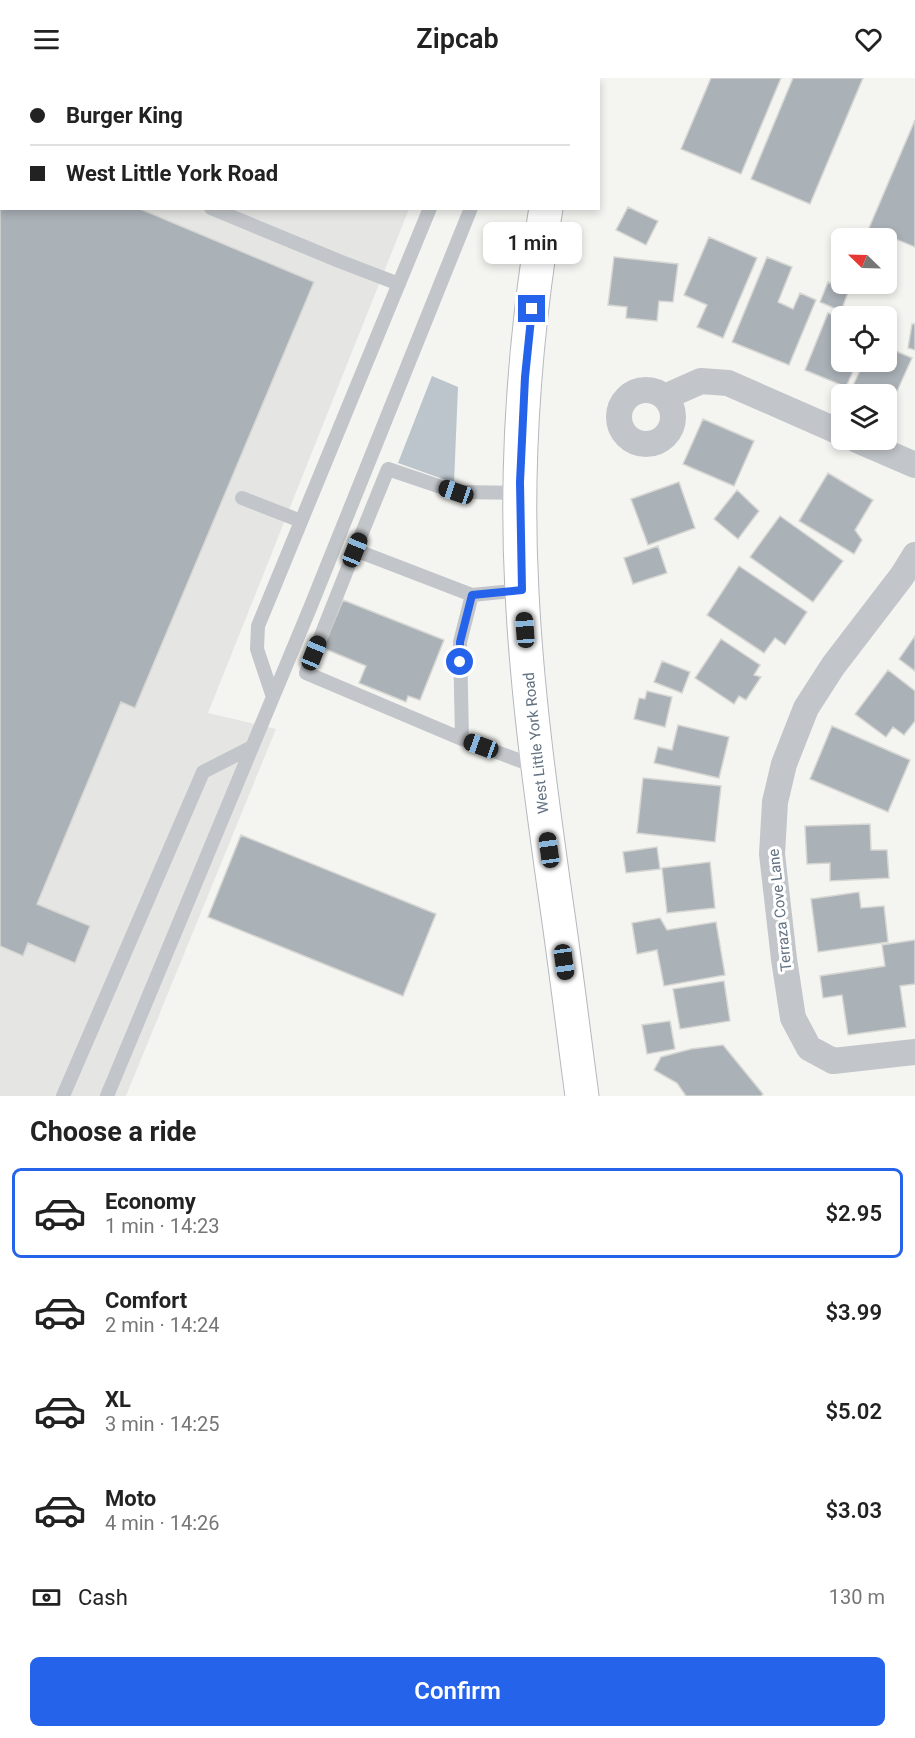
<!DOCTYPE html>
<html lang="en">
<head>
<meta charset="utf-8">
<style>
	:root { --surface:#fff; --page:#f2f2f2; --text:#222; --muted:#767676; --line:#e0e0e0; --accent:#2563eb }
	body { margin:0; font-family:Roboto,sans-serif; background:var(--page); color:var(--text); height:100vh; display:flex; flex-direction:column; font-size:22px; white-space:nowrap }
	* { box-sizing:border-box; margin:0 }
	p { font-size:20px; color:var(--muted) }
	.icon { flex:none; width:33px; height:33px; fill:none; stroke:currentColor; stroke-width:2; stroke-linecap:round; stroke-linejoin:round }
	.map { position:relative; height:1018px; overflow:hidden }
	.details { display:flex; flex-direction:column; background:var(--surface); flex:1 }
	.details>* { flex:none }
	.hud { position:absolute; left:0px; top:0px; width:600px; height:132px; box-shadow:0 3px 9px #0003; display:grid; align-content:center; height:132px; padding:0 30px; background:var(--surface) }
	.needle { width:39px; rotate:293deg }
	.controls { position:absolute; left:831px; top:150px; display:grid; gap:12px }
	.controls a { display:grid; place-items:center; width:66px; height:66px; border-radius:9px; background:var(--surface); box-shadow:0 3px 9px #0003; font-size:30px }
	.end { position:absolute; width:27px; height:27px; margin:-14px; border:8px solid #2563eb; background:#fff; box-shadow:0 0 0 3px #fff }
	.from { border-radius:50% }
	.bubble { position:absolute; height:42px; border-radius:9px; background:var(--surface); box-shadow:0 3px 9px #0003; font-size:20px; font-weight:600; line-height:42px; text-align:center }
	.car { position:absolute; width:18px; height:36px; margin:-18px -9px; border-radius:8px; box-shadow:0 0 4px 2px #0007; background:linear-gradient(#222 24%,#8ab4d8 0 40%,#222 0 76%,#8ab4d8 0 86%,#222 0) }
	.hud b { display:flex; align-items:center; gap:21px; height:57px; font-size:22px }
	.hud b+b { border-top:2px solid var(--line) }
	.hud i { width:15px; height:15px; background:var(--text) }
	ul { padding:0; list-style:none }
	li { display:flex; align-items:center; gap:18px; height:90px; margin:0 12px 9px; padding:0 18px; border:3px solid transparent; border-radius:9px }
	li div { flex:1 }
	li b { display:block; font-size:22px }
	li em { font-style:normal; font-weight:600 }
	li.active { border-color:var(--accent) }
	li>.icon { width:54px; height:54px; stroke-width:1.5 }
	h2 { padding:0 30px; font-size:27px; line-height:72px }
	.pay { display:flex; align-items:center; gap:15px; height:66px; padding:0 30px; font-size:22px }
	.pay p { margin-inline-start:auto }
	.button { display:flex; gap:12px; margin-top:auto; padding:12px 30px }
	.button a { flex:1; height:69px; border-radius:9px; background:var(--accent); color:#fff; font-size:24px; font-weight:600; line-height:69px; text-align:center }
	header { display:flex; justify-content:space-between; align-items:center; height:78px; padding:0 30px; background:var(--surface); font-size:27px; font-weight:600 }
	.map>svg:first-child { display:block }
	.built { fill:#e5e6e4 }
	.water { fill:#bbc5cb }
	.building { fill:#aab1b7; stroke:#d6d6d3; stroke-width:1.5 }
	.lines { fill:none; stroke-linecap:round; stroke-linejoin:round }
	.secondary-casing { stroke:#b4b9be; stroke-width:35 }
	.service { stroke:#c2c5c9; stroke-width:14 }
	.minor { stroke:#c2c5c9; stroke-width:26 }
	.secondary { stroke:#fff; stroke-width:33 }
	.route { stroke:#2563eb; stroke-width:8 }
	.labels { text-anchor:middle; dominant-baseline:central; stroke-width:6; stroke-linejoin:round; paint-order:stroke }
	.street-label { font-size:15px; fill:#637282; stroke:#fff }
</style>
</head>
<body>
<header><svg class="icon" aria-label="menu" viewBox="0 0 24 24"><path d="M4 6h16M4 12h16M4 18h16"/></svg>Zipcab<svg class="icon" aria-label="heart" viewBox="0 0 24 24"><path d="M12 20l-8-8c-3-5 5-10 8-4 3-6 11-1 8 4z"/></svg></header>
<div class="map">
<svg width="915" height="1018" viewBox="0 0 915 1018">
	<rect width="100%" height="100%" fill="#f4f5f1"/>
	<!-- built -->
	<path class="built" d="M0,0H461V2H2V130L409,131L208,635L276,651L126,1018H0Z"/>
	<!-- water -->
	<path class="water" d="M432,298L458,309L454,405L398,385Z"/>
	<!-- building -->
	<path class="building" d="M711,0H781L741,96L681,71Z
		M793,0H863L810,126L751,101Z
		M915,42V169L869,150Z
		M0,73H2V130H138L314,204L135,630L121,624L37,826L90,848L75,885L28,865L23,878L0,868Z
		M628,129L658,143L646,167L616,152Z
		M709,159L757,180L723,260L697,249L707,227L684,217Z
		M614,179L678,186L673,224L659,223L657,243L626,240L627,229L608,227Z
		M767,179L792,189L778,224L793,231L800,215L816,222L789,287L732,264Z
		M828,204L849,212L841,233L820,224Z
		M828,235L842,240V284H857L846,309L805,292Z
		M912,246H915V272L908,270Z
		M886,269L912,280L889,331L886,329V316H857L850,314L864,284H886Z
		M703,341L754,363L734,408L683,386Z
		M828,395L873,422L855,452L862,462L854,476L799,443Z
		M679,404L695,450L648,467L631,421Z
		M737,412L759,433L738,461L714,441Z
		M780,438L843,483L813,524L750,479Z
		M658,468L667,495L633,506L624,480Z
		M739,488L807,534L785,567L775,560L764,575L707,537Z
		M343,522L444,562L420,622L408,618L406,624L359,605L366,588L323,570Z
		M915,558V593L899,581Z
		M721,561L760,587L754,597L761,599L746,622L739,618L734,626L695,600Z
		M662,583L690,594L682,615L654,604Z
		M888,592L915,613V643L904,657L893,649L886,659L855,636Z
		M647,613L672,619L665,649L634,641L639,620L645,621Z
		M678,647L729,659L719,700L654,685L658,669L672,672Z
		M832,648L910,682L888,734L810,701Z
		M643,700L721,708L715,764L637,755Z
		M870,746L871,772H887L889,800L830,803V785L807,786L805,748Z
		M241,757L436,836L403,918L208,839Z
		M657,769L660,791L626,795L623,774Z
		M710,784L715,830L667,835L662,790Z
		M859,814L861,830L884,828L888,864L818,874L811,821Z
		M660,840L667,852L716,844L725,897L664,908L657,872L637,876L632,845Z
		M915,862V906L900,908L906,949L848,957L842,917L823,920L820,898L885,888L882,867Z
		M724,903L730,943L680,951L673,911Z
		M670,943L675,971L647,976L642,947Z
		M723,967L763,1016L761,1018H686L677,1005L654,992L661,979L691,971Z"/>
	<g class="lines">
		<defs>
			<path id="secondary" d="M568,2L569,0
				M546,130C525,256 515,387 522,514C527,616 541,716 555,816C565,883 573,951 582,1018"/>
		</defs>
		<!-- secondary casing -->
		<use href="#secondary" class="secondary-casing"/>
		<!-- service -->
		<path class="service" d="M202,0L206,2
			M0,44H2
			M211,130L339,183L399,206
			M242,420L301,443
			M355,472L388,391L456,414L520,415
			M522,512L472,517L355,472L306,595L462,661L537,689
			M273,619L257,571L258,548L430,130
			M462,661L460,564L472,517
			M63,1018L203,694L252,669
			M107,1018L310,530L471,130"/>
		<!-- minor -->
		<path class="minor" d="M619 339a27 27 0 1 1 54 0a27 27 0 1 1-54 0Z
			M665,319L701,303L728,305L842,355
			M857,362L915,387
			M915,477L902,498L833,588L806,630L784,686L775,724L772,776L784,881L793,940L809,970L833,983L915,974"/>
		<!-- secondary -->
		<use href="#secondary" class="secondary"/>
	</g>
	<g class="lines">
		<!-- route -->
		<path class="route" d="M460,584V564L472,517L522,512L520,404L525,299L532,231"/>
	</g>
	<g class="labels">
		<!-- street labels -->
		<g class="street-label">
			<text transform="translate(536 665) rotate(-96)">West Little York Road</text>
			<text transform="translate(780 832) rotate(-96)">Terraza Cove Lane</text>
		</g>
	</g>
</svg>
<div class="controls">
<a><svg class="needle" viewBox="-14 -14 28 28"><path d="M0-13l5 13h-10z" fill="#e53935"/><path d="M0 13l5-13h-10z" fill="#767676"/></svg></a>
<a><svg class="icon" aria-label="locate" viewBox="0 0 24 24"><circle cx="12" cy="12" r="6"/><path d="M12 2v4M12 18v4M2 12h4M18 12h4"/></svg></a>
<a><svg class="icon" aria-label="layers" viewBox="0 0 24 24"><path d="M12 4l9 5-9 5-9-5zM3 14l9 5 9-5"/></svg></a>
</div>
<i class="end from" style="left:460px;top:584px"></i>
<i class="end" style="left:532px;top:231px"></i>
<div class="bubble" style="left:483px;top:144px;width:99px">1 min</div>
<i class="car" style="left:456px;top:414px;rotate:289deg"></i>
<i class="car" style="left:355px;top:472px;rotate:22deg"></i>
<i class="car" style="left:525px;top:552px;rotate:356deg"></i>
<i class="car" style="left:314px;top:575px;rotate:22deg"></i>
<i class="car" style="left:481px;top:668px;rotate:290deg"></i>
<i class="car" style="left:549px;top:772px;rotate:352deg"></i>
<i class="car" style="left:564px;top:884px;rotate:172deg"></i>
<div class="hud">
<b><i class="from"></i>Burger King</b>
<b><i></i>West Little York Road</b>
</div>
</div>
<section class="details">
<h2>Choose a ride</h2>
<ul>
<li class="active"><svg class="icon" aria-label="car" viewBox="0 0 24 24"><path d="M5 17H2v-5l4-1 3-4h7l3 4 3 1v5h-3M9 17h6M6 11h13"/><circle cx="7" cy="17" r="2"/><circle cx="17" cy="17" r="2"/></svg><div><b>Economy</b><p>1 min · 14:23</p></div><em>$2.95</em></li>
<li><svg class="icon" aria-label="car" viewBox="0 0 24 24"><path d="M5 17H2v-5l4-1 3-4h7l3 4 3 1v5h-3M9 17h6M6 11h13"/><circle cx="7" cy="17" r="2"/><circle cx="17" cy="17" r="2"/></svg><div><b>Comfort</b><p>2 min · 14:24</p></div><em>$3.99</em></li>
<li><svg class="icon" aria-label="car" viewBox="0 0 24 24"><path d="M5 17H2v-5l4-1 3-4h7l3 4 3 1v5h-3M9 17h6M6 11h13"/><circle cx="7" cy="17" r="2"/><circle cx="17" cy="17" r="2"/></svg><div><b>XL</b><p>3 min · 14:25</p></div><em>$5.02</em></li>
<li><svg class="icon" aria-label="car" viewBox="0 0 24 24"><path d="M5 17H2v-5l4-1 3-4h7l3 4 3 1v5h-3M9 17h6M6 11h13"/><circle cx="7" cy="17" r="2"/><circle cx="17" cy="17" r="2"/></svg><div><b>Moto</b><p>4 min · 14:26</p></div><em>$3.03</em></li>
</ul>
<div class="pay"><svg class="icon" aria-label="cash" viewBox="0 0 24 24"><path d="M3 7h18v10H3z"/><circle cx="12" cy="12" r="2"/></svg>Cash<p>130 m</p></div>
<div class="button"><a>Confirm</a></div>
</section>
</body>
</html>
